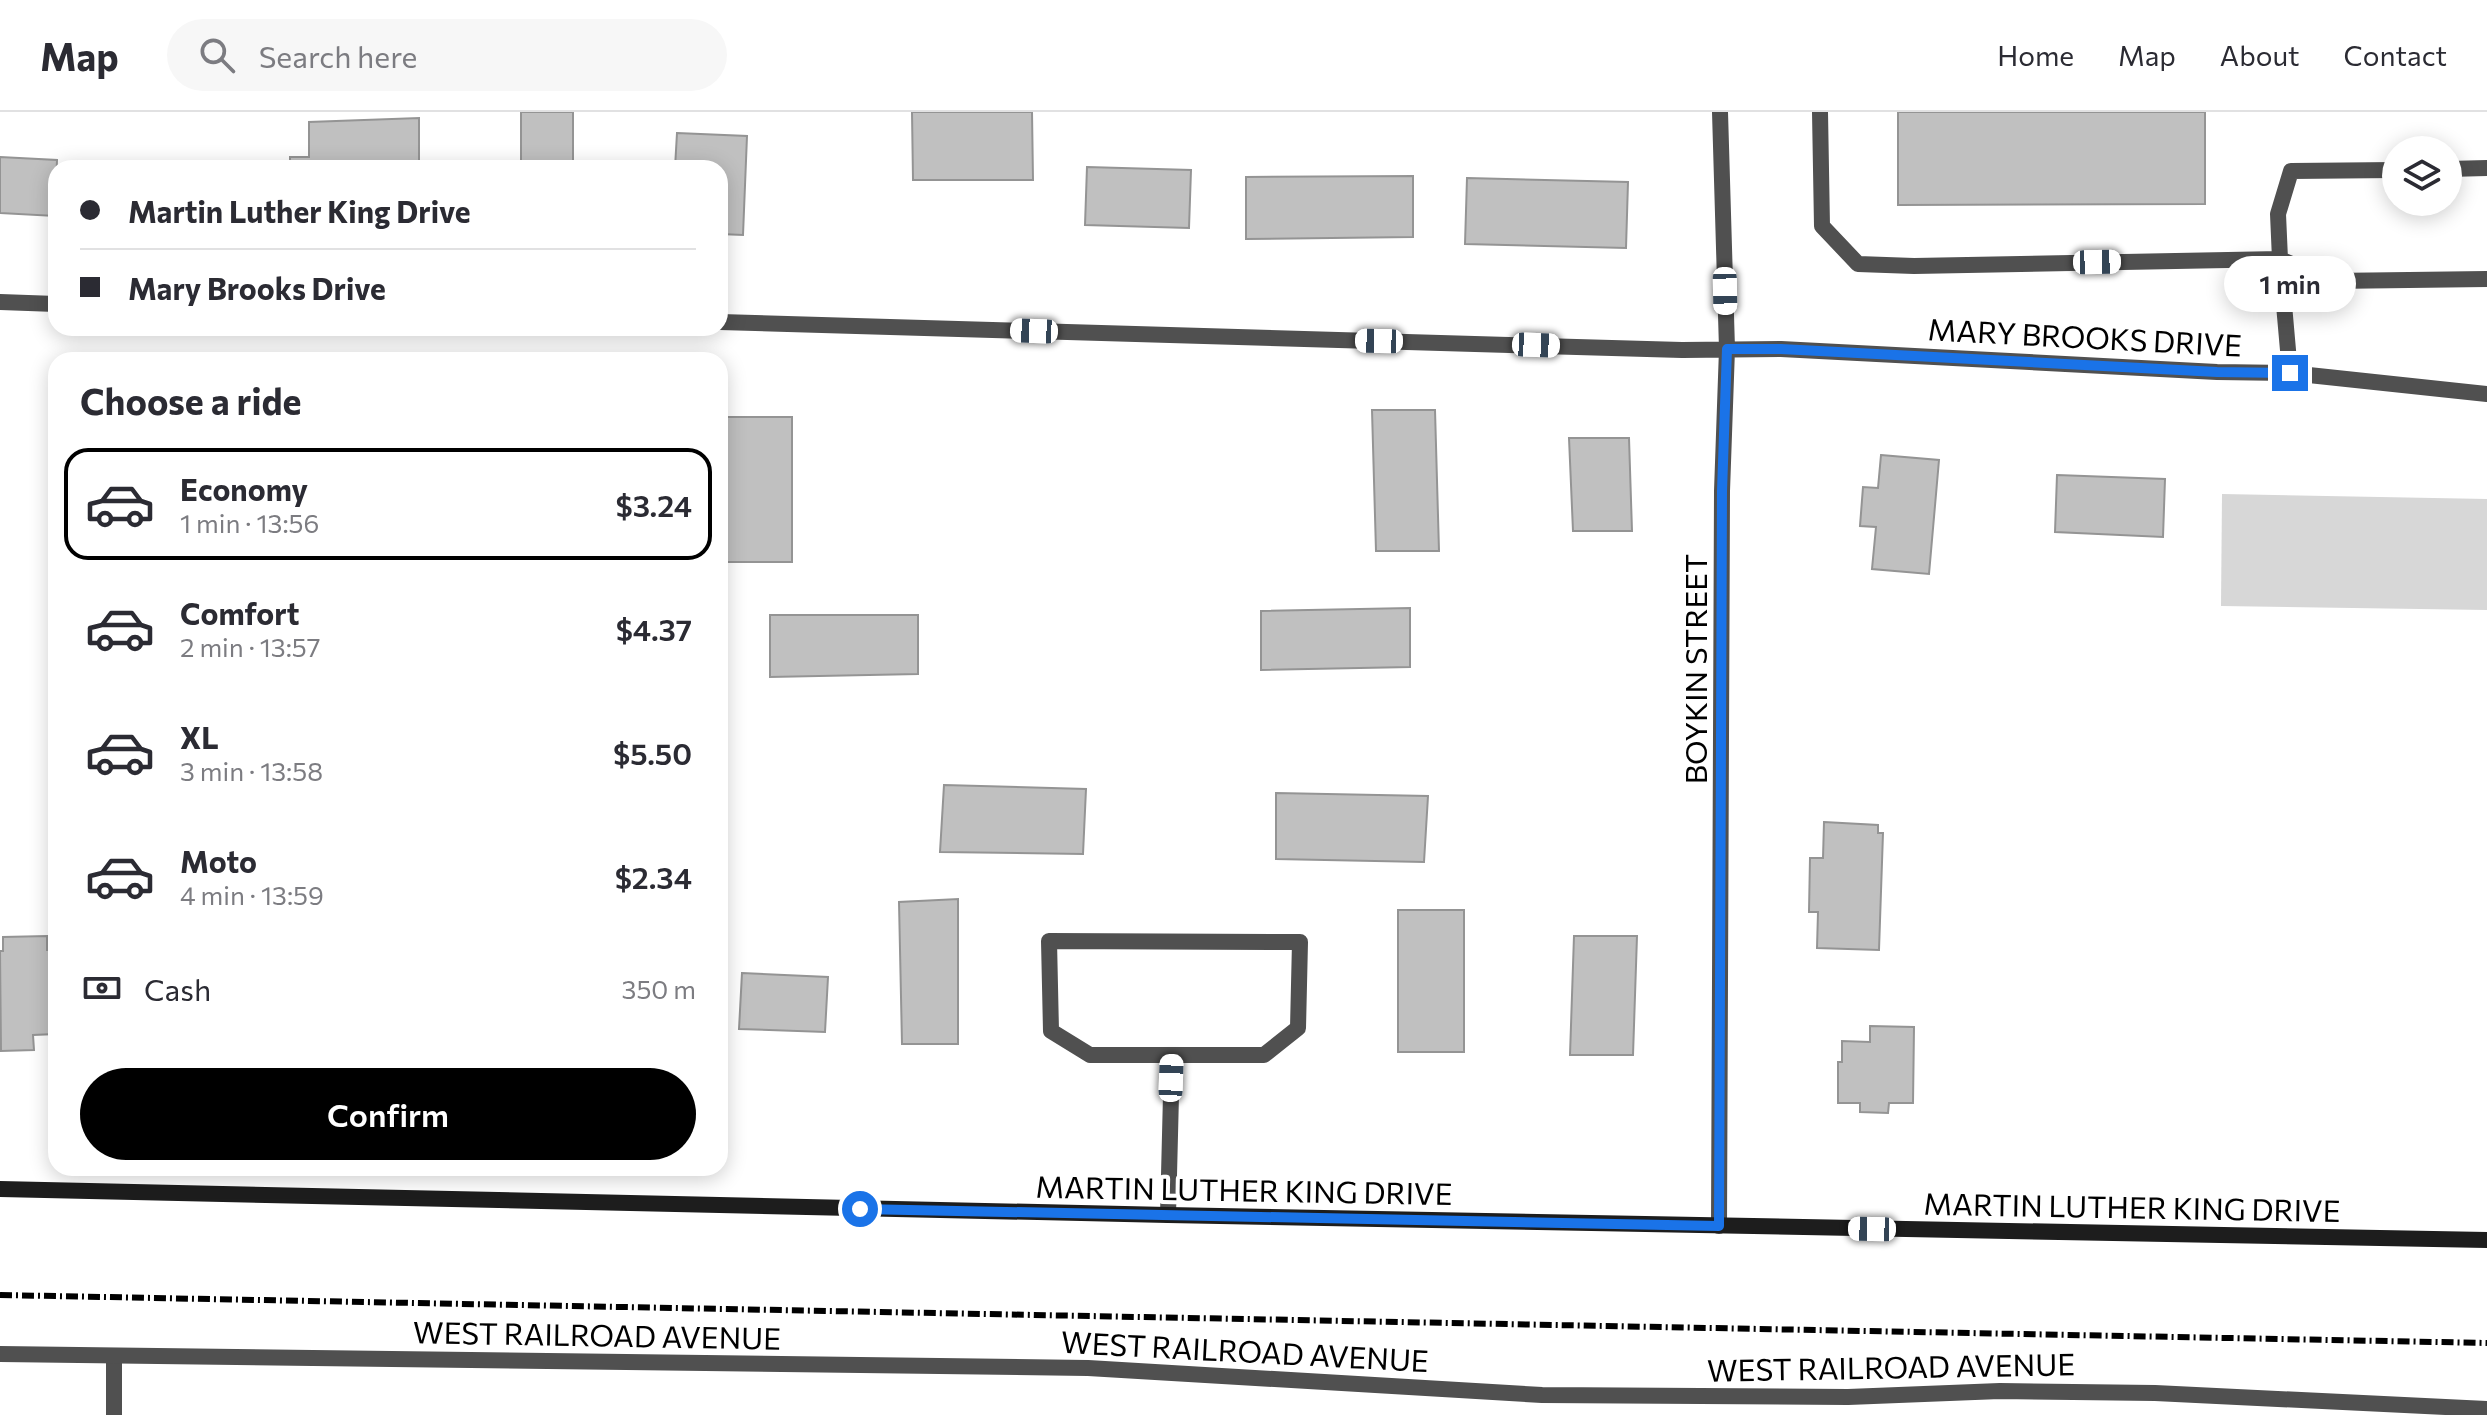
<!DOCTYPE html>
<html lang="en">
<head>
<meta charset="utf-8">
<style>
	:root { --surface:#fff; --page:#f7f7f7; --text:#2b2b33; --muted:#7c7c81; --line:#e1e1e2; --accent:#000 }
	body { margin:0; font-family:Commissioner,sans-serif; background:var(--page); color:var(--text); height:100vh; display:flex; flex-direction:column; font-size:30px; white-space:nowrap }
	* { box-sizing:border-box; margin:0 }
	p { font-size:26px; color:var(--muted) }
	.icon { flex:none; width:44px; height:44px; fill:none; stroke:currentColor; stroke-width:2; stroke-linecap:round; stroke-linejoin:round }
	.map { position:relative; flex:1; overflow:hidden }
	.side { position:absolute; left:48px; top:240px; width:680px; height:824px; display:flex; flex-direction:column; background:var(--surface); border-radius:24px; box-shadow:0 4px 20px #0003 }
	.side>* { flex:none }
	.guide { position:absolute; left:48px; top:48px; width:680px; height:176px; border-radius:24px; box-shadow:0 4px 20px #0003; display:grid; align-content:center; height:176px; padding:0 32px; background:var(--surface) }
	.controls { position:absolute; left:2382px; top:24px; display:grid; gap:16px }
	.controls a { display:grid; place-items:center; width:80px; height:80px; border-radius:50%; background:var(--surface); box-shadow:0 4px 20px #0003; font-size:40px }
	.end { position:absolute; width:36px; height:36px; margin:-18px; border:10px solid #1a73e8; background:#fff; box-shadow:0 0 0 4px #fff }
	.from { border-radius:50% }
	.bubble { position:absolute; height:56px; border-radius:28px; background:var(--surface); box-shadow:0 4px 20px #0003; font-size:26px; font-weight:600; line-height:56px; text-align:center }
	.car { position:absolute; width:24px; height:48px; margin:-24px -12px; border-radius:10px; box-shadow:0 0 6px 2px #0007; background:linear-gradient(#fff 24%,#345 0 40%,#fff 0 76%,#345 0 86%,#fff 0) }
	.guide b { display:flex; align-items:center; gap:28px; height:76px; font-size:30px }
	.guide b+b { border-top:2px solid var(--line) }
	.guide i { width:20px; height:20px; background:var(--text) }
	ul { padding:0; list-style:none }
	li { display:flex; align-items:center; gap:24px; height:112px; margin:0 16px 12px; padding:0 16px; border:4px solid transparent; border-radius:24px }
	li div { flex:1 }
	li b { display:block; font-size:30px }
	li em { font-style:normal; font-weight:600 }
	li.on { border-color:var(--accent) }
	li>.icon { width:72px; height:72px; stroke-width:1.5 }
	h2 { padding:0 32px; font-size:36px; line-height:96px }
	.pay { display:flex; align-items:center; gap:20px; height:88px; padding:0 32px; font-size:30px }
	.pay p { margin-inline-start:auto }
	.cta { display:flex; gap:16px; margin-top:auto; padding:16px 32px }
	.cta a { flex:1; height:92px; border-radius:48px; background:var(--accent); color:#fff; font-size:32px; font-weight:600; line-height:92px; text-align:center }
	header { display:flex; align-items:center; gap:48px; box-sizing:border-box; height:112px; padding:0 40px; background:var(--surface); border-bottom:2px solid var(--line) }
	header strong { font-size:38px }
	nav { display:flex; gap:44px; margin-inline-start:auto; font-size:28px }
	.search { width:560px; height:72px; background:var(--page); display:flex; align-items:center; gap:20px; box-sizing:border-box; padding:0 28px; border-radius:44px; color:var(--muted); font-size:30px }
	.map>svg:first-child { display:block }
	.green { fill:#d7d7d7 }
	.building { fill:#c0c0c0; stroke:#949494; stroke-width:2 }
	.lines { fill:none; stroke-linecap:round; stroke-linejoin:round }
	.service { stroke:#505050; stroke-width:16 }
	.minor { stroke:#505050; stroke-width:16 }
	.secondary { stroke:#1d1d1d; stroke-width:16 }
	.rail { stroke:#000; stroke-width:6; stroke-dasharray:12 4 2 4; stroke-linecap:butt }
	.route { stroke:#1a73e8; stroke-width:10 }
	.labels { text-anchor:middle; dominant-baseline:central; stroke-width:8; stroke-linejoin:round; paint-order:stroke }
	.street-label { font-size:30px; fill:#000; stroke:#fff }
</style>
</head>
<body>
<header>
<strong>Map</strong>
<div class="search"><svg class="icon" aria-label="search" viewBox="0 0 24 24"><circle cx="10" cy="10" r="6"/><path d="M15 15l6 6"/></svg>Search here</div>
<nav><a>Home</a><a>Map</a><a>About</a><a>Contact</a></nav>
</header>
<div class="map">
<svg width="2487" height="1303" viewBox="0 0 2487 1303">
	<rect width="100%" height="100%" fill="#fff"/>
	<!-- green -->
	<path class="green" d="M2222,382L2487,387V498L2221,494Z"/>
	<!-- building -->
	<path class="building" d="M521,0H573V56H521Z
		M912,0H1032L1033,68H913Z
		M1898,0H2205V92L1898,93Z
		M419,6V56H290V45H309V10Z
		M677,21L747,24L743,123L720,122V56H675Z
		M0,45L57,48L55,104L0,101Z
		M1087,55L1191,58L1189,116L1085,113Z
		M1413,64V125L1246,127V65Z
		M1467,66L1628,70L1626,136L1465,132Z
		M1372,298H1435L1439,439H1376Z
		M720,305H792V450H720Z
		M1569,326H1629L1632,419H1573Z
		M1881,343L1939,348L1929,462L1872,457L1876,415L1860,414L1863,375L1878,376Z
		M2057,363L2165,367L2163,425L2055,420Z
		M1410,496V555L1261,558V499Z
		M770,503H918V562L770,565Z
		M944,673L1086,677L1083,742L940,740Z
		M1276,681L1428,684L1424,750L1276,747Z
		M1824,710L1878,713V721H1883L1879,838L1817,836L1818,800H1809L1810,746H1823Z
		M958,787V932H902L899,790Z
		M1398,798H1464V940H1398Z
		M47,824V838H56V922L33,923L34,938L1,939L0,839H3V825Z
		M1574,824H1637L1633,943H1570Z
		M742,861L828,865L825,920L739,917Z
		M1870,914L1914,915L1913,991H1889L1888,1001L1860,1000V991H1838V950H1842V929L1870,930Z"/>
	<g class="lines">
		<!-- service -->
		<path class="service" d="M1820,0L1822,114L1858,152L1914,154L2280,147L2290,261
			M2448,57L2487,56
			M2396,58L2291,59L2278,102L2280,147L2331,169L2487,167
			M1168,1103L1172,943H1090L1051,919L1049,829L1300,830L1298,916L1264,943H1172
			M114,1244V1303"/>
		<!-- minor -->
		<path class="minor" d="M0,190L56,192
			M720,210L1682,238L1781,237L2217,260L2290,261L2487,282
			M1719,1114L1722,379L1727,237L1720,0
			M0,1242L1088,1256L1542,1283L1848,1285L2000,1279L2155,1281L2487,1297"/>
		<!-- secondary -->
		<path class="secondary" d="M0,1077L1168,1103L2487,1128"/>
		<!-- rail -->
		<path class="rail" d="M0,1183L2487,1231"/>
	</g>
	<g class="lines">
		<!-- route -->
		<path class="route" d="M860,1097L1719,1114L1722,379L1727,237H1781L2217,260L2290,261"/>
	</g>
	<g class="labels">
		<!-- street labels -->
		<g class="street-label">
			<text transform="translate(2085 224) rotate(3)">MARY BROOKS DRIVE</text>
			<text transform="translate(1694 557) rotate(-90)">BOYKIN STREET</text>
			<text transform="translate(1244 1077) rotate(1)">MARTIN LUTHER KING DRIVE</text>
			<text transform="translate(2132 1094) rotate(1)">MARTIN LUTHER KING DRIVE</text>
			<text transform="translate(597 1222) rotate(1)">WEST RAILROAD AVENUE</text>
			<text transform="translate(1245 1238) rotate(3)">WEST RAILROAD AVENUE</text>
			<text transform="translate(1891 1254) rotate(-1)">WEST RAILROAD AVENUE</text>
		</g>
	</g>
</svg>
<div class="controls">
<a><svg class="icon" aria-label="layers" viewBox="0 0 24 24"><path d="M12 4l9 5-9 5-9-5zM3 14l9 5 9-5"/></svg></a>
</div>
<i class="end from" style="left:860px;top:1097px"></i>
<i class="end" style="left:2290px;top:261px"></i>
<div class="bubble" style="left:2224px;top:144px;width:132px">1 min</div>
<i class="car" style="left:2097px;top:150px;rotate:89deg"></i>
<i class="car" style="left:1725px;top:179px;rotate:179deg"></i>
<i class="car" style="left:1034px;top:219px;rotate:272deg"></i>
<i class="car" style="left:1379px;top:229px;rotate:271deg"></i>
<i class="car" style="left:1536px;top:233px;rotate:92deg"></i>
<i class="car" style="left:1171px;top:966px;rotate:2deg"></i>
<i class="car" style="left:1872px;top:1117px;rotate:271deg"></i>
<div class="guide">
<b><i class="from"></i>Martin Luther King Drive</b>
<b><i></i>Mary Brooks Drive</b>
</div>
<section class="side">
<h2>Choose a ride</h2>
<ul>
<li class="on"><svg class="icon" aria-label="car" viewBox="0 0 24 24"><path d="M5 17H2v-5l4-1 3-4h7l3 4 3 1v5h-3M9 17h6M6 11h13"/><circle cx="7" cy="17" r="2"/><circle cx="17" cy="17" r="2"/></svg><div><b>Economy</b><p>1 min · 13:56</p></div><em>$3.24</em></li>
<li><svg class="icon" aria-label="car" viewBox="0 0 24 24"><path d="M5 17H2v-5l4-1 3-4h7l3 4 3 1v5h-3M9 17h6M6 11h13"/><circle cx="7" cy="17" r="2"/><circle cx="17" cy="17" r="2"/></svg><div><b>Comfort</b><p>2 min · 13:57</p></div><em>$4.37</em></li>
<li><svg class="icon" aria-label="car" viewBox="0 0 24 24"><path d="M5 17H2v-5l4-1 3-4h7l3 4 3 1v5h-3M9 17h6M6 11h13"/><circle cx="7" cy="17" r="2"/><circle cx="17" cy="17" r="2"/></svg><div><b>XL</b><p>3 min · 13:58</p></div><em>$5.50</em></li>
<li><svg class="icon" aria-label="car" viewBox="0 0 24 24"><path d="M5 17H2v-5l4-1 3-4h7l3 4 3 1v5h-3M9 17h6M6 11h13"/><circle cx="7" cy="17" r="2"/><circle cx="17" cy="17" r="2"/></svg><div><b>Moto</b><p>4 min · 13:59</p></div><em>$2.34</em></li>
</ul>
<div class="pay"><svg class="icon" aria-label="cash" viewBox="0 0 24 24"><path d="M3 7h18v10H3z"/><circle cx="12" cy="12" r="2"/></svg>Cash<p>350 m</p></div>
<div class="cta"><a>Confirm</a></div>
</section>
</div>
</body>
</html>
